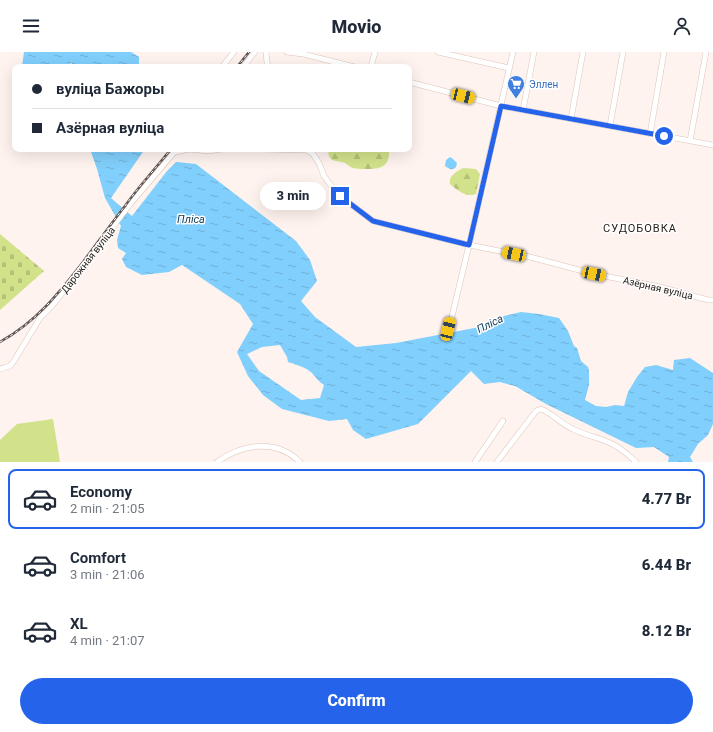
<!DOCTYPE html>
<html lang="en">
<head>
<meta charset="utf-8">
<style>
	:root { --surface:#fff; --page:#f2f2f3; --text:#1f2937; --muted:#747a83; --line:#e0e1e3; --accent:#2563eb }
	body { margin:0; font-family:Roboto,sans-serif; background:var(--page); color:var(--text); height:100vh; display:flex; flex-direction:column; font-size:15px; white-space:nowrap }
	* { box-sizing:border-box; margin:0 }
	p { font-size:13px; color:var(--muted) }
	.icon { flex:none; width:22px; height:22px; fill:none; stroke:currentColor; stroke-width:2; stroke-linecap:round; stroke-linejoin:round }
	.map { position:relative; height:410px; overflow:hidden }
	.sheet { display:flex; flex-direction:column; background:var(--surface); flex:1 }
	.sheet>* { flex:none }
	.top-card { position:absolute; left:12px; top:12px; width:400px; height:88px; border-radius:8px; box-shadow:0 4px 16px #0002; display:grid; align-content:center; height:88px; padding:0 20px; background:var(--surface) }
	.end { position:absolute; width:18px; height:18px; margin:-9px; border:5px solid #2563eb; background:#fff; box-shadow:0 0 0 2px #fff }
	.from { border-radius:50% }
	.bubble { position:absolute; height:28px; border-radius:14px; background:var(--surface); box-shadow:0 4px 16px #0002; font-size:13px; font-weight:800; line-height:28px; text-align:center }
	.car { position:absolute; width:12px; height:24px; margin:-12px -6px; border-radius:5px; box-shadow:0 0 3px 1px #0007; background:linear-gradient(#f5c518 24%,#345 0 40%,#f5c518 0 76%,#345 0 86%,#f5c518 0) }
	.top-card b { display:flex; align-items:center; gap:14px; height:38px; font-size:15px }
	.top-card b+b { border-top:1px solid var(--line) }
	.top-card i { width:10px; height:10px; background:var(--text) }
	ul { padding:7px 0 0; list-style:none }
	li { display:flex; align-items:center; gap:12px; height:60px; margin:0 8px 6px; padding:0 12px; border:2px solid transparent; border-radius:8px }
	li div { flex:1 }
	li b { display:block; font-size:15px }
	li em { font-style:normal; font-weight:800 }
	li.active { border-color:var(--accent) }
	li>.icon { width:36px; height:36px; stroke-width:1.5 }
	.primary-button { display:flex; gap:8px; margin-top:auto; padding:8px 20px }
	.primary-button a { flex:1; height:46px; border-radius:24px; background:var(--accent); color:#fff; font-size:16px; font-weight:800; line-height:46px; text-align:center }
	header { display:flex; justify-content:space-between; align-items:center; height:52px; padding:0 20px; background:var(--surface); font-size:18px; font-weight:800 }
	.map>svg:first-child { display:block }
	.forest { fill:url(#forest-firs) }
	.cemetery { fill:url(#cemetery-stones) }
	.garden { fill:#d1e28b }
	.water { fill:url(#water-ripples); fill-rule:evenodd }
	.lines { fill:none; stroke-linecap:round; stroke-linejoin:round }
	.minor-casing { stroke:#dec4b8; stroke-width:6 }
	.minor { stroke:#fff; stroke-width:5 }
	.rail-casing { stroke:#5f5551; stroke-width:2.5 }
	.rail { stroke:#fff; stroke-width:1; stroke-dasharray:3; stroke-linecap:butt }
	.route { stroke:#2563eb; stroke-width:5 }
	.labels { text-anchor:middle; dominant-baseline:central; stroke-width:3; stroke-linejoin:round; paint-order:stroke }
	.shop-label { font-size:10px; fill:#366cbe; stroke:#fff; text-anchor:start }
	.street-label { font-size:10px; fill:#29201c; stroke:#fff }
	.water-label { font-size:11px; font-style:italic; fill:#0c3a51; stroke:#fff }
	.neighbourhood-label { font-size:11px; letter-spacing:1px; fill:#29201c; stroke:#fff }
</style>
</head>
<body>
<header><svg class="icon" aria-label="menu" viewBox="0 0 24 24"><path d="M4 6h16M4 12h16M4 18h16"/></svg>Movio<svg class="icon" aria-label="person" viewBox="0 0 24 24"><circle cx="12" cy="8" r="4"/><path d="M4 21q1-7 8-7t8 7"/></svg></header>
<div class="map">
<svg width="713" height="410" viewBox="0 0 713 410">
	<defs>
		<pattern id="forest-firs" width="22" height="20" patternUnits="userSpaceOnUse"><rect width="22" height="20" fill="#d1e28b"/><path d="M5 1l3.5 6h-7zM16 11l3.5 6h-7z" fill="#b3c277"/></pattern>
		<pattern id="cemetery-stones" width="16" height="16" patternUnits="userSpaceOnUse"><rect width="16" height="16" fill="#d1e28b"/><path d="M2 7V4a2 2 0 0 1 4 0v3zM10 15v-3a2 2 0 0 1 4 0v3z" fill="#b3c277"/></pattern>
		<pattern id="water-ripples" width="26" height="14" patternUnits="userSpaceOnUse"><rect width="26" height="14" fill="#81cffc"/><path d="M2 4q2-2 4 0t4 0M15 11q2-2 4 0t4 0" fill="none" stroke="#6fb1d7"/></pattern>
	</defs>
	<rect width="100%" height="100%" fill="#fef3ee"/>
	<!-- forest -->
	<path class="forest" d="M329,97H389C390,113 383,117 368,117C363,117 358,117 353,116C350,115 347,112 345,111C340,109 333,110 330,106C328,103 328,100 329,97Z
		M463,116L476,117L480,122L476,142C466,146 457,138 450,132C448,124 457,119 463,116Z"/>
	<!-- cemetery -->
	<path class="cemetery" d="M0,182L44,219L0,258Z"/>
	<!-- garden -->
	<path class="garden" d="M53,367L60,410H0V388L17,372Z"/>
	<!-- water -->
	<path class="water" d="M24,0H131L139,5V15H75L71,11L66,15H22Z
		M90,97H145L111,146L132,164L167,119L176,110L196,112L296,189L310,208L317,229L301,249L315,265L356,295L396,291L490,273L504,264L521,260L539,262L559,266L568,279L574,294L577,296L581,309L588,315L589,319V333L585,348L596,354L606,355L615,353L624,354L628,340L637,325L645,315L656,313L673,318L674,308L690,306L713,321V372L708,383L698,392L690,405L693,410H668L669,405L654,395L636,396L546,352L515,334L500,330L484,332L471,319L418,372L366,387L353,378L347,367L329,369L282,357L263,343L248,324L237,300L253,272L240,252L182,213L169,220L142,223L126,215L122,207L126,201L118,196L117,188L121,174L105,146L97,117ZM280,293L287,305L288,310C297,313 306,315 312,321C316,326 319,330 324,333L320,346L301,348L259,319L247,302L262,295Z
		M450,105L453,107L457,111L456,115C452,119 450,117 445,114L446,108Z"/>
	<g class="lines">
		<defs>
			<path id="minor" d="M266,0L267,11L269,15
				M287,0L303,2L355,15
				M438,0L509,16
				M222,15L234,0
				M243,15L255,0
				M371,15L375,0
				M409,30L501,54L523,58L713,93
				M523,58L534,0
				M571,67L583,0
				M610,74L623,0
				M650,82L664,0
				M690,89L706,0
				M263,97L306,98
				M305,97L313,102L319,111L324,124L335,139L340,144L373,169L469,193L530,205L594,222L660,235L708,248H713
				M175,100L189,97L208,99L222,97
				M449,277L469,193L513,0
				M0,317L10,314L14,309L40,266L52,254L63,240L131,151L177,97
				M217,410C242,392 276,386 300,410
				M475,410L503,369
				M497,410L536,359L541,357C552,361 561,372 573,377C587,385 606,386 619,396C625,400 631,405 636,410"/>
		</defs>
		<!-- minor casing -->
		<use href="#minor" class="minor-casing"/>
		<!-- minor -->
		<use href="#minor" class="minor"/>
		<defs>
			<path id="rail" d="M237,15L249,0
				M0,290C36,270 59,241 83,210C97,191 111,172 125,154C139,134 156,116 171,97"/>
		</defs>
		<!-- rail casing -->
		<use href="#rail" class="rail-casing"/>
		<!-- rail -->
		<use href="#rail" class="rail"/>
	</g>
	<g class="lines">
		<!-- route -->
		<path class="route" d="M340,144L373,169L469,193L501,54L664,84"/>
	</g>
	<!-- icons -->
	<defs>
		<symbol id="supermarket-pin" viewBox="-11 -11 22 30"><path d="M0 17L-7.5 6A9.5 9.5 0 1 1 7.5 6Z" fill="#3f7fe0" stroke="#fff"/><path d="M-6-5.5h2.5l.6 2H6L4.5 2H-2.5L-4.4-4H-6ZM-1.5 3.2a1.3 1.3 0 1 0 .1 0ZM3 3.2a1.3 1.3 0 1 0 .1 0Z" fill="#fff"/></symbol>
	</defs>
	<g fill-rule="evenodd">
		<use href="#supermarket-pin" x="506" y="22" width="20" height="27"/>
	</g>
	<g class="labels">
		<!-- shop labels -->
		<g class="shop-label">
			<text x="529" y="32">Эллен</text>
		</g>
		<!-- street labels -->
		<g class="street-label">
			<text transform="translate(88 208) rotate(-52)">Дарожная вуліца</text>
			<text transform="translate(658 236) rotate(13)">Азёрная вуліца</text>
		</g>
		<!-- water labels -->
		<g class="water-label">
			<text x="191" y="167">Пліса</text>
			<text transform="translate(490 272) rotate(-26)">Пліса</text>
		</g>
		<!-- neighbourhood labels -->
		<g class="neighbourhood-label">
			<text x="640" y="176">СУДОБОВКА</text>
		</g>
	</g>
</svg>
<i class="end from" style="left:664px;top:84px"></i>
<i class="end" style="left:340px;top:144px"></i>
<div class="bubble" style="left:260px;top:130px;width:66px">3 min</div>
<i class="car" style="left:463px;top:44px;rotate:104deg"></i>
<i class="car" style="left:514px;top:202px;rotate:282deg"></i>
<i class="car" style="left:594px;top:222px;rotate:102deg"></i>
<i class="car" style="left:448px;top:277px;rotate:14deg"></i>
<div class="top-card">
<b><i class="from"></i>вуліца Бажоры</b>
<b><i></i>Азёрная вуліца</b>
</div>
</div>
<section class="sheet">
<ul>
<li class="active"><svg class="icon" aria-label="car" viewBox="0 0 24 24"><path d="M5 17H2v-5l4-1 3-4h7l3 4 3 1v5h-3M9 17h6M6 11h13"/><circle cx="7" cy="17" r="2"/><circle cx="17" cy="17" r="2"/></svg><div><b>Economy</b><p>2 min · 21:05</p></div><em>4.77 Br</em></li>
<li><svg class="icon" aria-label="car" viewBox="0 0 24 24"><path d="M5 17H2v-5l4-1 3-4h7l3 4 3 1v5h-3M9 17h6M6 11h13"/><circle cx="7" cy="17" r="2"/><circle cx="17" cy="17" r="2"/></svg><div><b>Comfort</b><p>3 min · 21:06</p></div><em>6.44 Br</em></li>
<li><svg class="icon" aria-label="car" viewBox="0 0 24 24"><path d="M5 17H2v-5l4-1 3-4h7l3 4 3 1v5h-3M9 17h6M6 11h13"/><circle cx="7" cy="17" r="2"/><circle cx="17" cy="17" r="2"/></svg><div><b>XL</b><p>4 min · 21:07</p></div><em>8.12 Br</em></li>
</ul>
<div class="primary-button"><a>Confirm</a></div>
</section>
</body>
</html>
